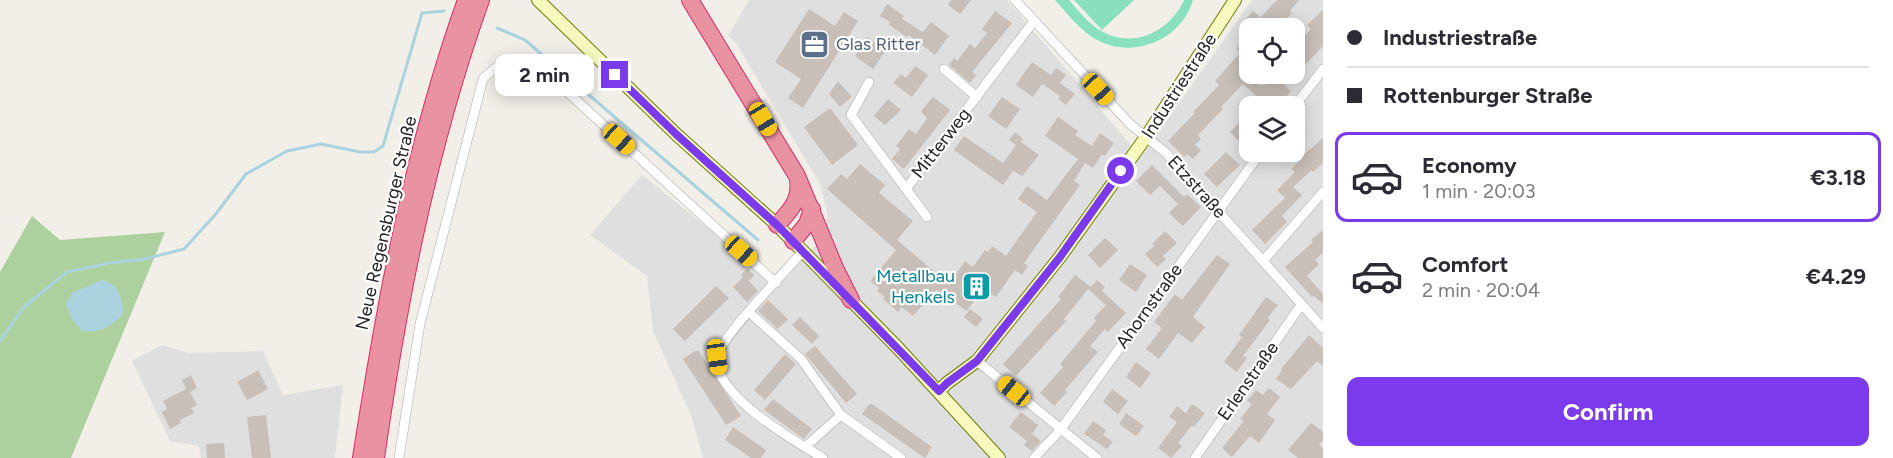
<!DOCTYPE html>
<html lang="en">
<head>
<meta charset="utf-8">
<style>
	:root { --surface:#fff; --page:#f2f2f3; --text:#2b2b33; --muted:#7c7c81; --line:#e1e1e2; --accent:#7c3aed }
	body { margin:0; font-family:Figtree,sans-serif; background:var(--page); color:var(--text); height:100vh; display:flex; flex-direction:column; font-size:22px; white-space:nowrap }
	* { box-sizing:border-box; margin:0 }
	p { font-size:20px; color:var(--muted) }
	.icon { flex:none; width:33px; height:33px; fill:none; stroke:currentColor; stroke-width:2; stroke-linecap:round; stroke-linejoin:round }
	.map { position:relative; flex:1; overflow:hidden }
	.panel { display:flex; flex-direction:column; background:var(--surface); width:570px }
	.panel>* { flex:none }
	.top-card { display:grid; align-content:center; height:132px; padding:0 24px; background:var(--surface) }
	.buttons { position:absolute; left:1239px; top:18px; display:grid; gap:12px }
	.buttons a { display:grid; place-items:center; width:66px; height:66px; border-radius:12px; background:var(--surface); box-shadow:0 3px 15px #0003; font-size:30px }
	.end { position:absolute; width:27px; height:27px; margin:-14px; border:8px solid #7c3aed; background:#fff; box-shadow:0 0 0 3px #fff }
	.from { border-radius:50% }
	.bubble { position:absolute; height:42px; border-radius:12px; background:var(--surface); box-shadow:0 3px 15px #0003; font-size:20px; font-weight:700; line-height:42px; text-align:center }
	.car { position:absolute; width:18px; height:36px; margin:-18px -9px; border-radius:8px; box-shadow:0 0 4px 2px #0007; background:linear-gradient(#f5c518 24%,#345 0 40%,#f5c518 0 76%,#345 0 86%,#f5c518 0) }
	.top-card b { display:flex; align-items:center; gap:21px; height:57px; font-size:22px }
	.top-card b+b { border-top:2px solid var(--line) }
	.top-card i { width:15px; height:15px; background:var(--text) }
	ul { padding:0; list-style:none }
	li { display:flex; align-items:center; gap:18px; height:90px; margin:0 12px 9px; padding:0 12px; border:3px solid transparent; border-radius:12px }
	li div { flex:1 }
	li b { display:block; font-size:22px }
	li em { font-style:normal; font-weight:700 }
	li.on { border-color:var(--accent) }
	li>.icon { width:54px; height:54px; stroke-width:1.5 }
	.cta { display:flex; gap:12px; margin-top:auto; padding:12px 24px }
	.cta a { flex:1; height:69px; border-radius:12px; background:var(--accent); color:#fff; font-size:24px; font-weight:700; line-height:69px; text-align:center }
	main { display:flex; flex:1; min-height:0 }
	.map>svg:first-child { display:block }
	.residential { fill:#e0dfdf; fill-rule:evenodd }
	.forest { fill:#add19e }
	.pitch { fill:#88e0be }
	.water { fill:#aad3df }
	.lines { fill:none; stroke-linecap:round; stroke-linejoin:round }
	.stream { stroke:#aad3df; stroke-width:3 }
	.building { fill:#c7bfb8 }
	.street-casing { stroke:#a9a9a9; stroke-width:10 }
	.secondary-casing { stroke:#707d05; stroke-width:14 }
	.highway-casing { stroke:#dc2a67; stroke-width:18 }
	.street { stroke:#fff; stroke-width:9 }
	.secondary { stroke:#f7fabf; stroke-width:12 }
	.highway { stroke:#e892a2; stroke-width:16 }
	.route { stroke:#7c3aed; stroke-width:8 }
	.labels { text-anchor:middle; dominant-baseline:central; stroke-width:4.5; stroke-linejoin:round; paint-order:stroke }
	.service-label { font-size:18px; fill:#4e5e75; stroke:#fff; text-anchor:start }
	.street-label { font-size:18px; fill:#222; stroke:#fff }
	.culture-label { font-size:18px; fill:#0d838f; stroke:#fff; text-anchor:end }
</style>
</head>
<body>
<main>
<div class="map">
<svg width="1323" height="458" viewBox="0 0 1323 458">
	<rect width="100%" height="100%" fill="#f2efe9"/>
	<!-- residential -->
	<path class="residential" d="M749,0H1007L1141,157L1252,0H1323V458H703L692,418L653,331L647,276L590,235L642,175L775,282L817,245L828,217L820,184L736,43L728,36ZM1250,28H1294V74H1250ZM1250,106H1294V152H1250Z
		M162,345L188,353L263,351L283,395L343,385L335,458H201L199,446L170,441L132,361Z"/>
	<!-- forest -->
	<path class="forest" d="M32,216L60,240L165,232L71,458H0V272Z"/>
	<!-- pitch -->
	<path class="pitch" d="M1055,0H1069C1079,11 1089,25 1103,32C1135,49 1170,31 1184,0H1193C1181,41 1132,60 1095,39C1079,29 1067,13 1055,0Z
		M1074,0H1134L1102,30Z"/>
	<!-- water -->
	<path class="water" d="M102,280C118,283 123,298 123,314C109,328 102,332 82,331L72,319L66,304L72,293Z"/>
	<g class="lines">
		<!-- stream -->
		<path class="stream" d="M497,28L525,40L758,240
			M0,341L24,307L67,272L110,263L145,259L184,249L215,215L246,174L287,151L321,144L360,152H374L383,146L422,13L444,11"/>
	</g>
	<!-- building -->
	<path class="building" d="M951,0H971L960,14L948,5Z
		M1277,0H1299L1290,11L1292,13L1277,28H1267L1258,20Z
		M887,4L904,16L902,19L923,32L931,22L949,36L935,55L909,35L907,37L889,25L890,22L880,16Z
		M809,9L835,26L844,12L858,21L803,108L788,98L801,79L775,62Z
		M1323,10V46L1306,64L1304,61L1294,71V46L1311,29L1307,25Z
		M995,11L1012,23L972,72L976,75L970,83L949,65L954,58L957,61L970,44L975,48L987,33L982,29Z
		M1253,11L1260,17L1248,29L1242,23Z
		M1250,35V77L1260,86L1262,84L1264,86L1274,75L1291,91L1281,102L1279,99L1272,106H1267L1243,84L1221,107L1223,109L1198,135L1201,139L1195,145L1201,150L1193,159L1187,154L1184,157L1168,141L1195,113L1193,112L1219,85L1215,81L1240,53L1236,49Z
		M867,37L886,50L873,69L855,56Z
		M1032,62L1051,75L1056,68L1066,75L1060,83L1075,94L1066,105L1058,99L1060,96L1042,84L1033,97L1016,85Z
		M915,66L928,75L912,97L893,83L901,74L906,78Z
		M838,81L852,97L840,107L829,94Z
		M933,97L950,110L904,169L892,159L900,149L896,146L909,129L916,134L927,118L922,113V110Z
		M1002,97L1020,109L1006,129L988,116Z
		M888,99L901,110L885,125L874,116Z
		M830,108L858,145L832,165L804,127Z
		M1058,117L1078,131L1075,135L1092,146L1100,133L1114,143L1105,156L1102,154L1093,168L1085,163L1074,181L1080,185L1024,263L1028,266L1022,275L1015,270L996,297L991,294L986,301L978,295L967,311L936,290L913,316L902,307L898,312L883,299L885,297L877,291L879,288L870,281L896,250L827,189L841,174L847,179L860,164L885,185L879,193L913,221L897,240L949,284L965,261L973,267L985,250L988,252L992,246L1006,256L1037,212L1018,199L1027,186L1047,200L1078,159L1045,136Z
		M1250,120V138L1243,145L1230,132L1240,122L1244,126Z
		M1015,132L1023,139L1021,142L1039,155L1022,176L1013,171L1003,185L954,150L964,136L1003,163L1016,145L1009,140Z
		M1323,138V163L1313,172L1312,170L1293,187L1302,195L1282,216L1287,222L1265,244L1252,230L1285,198L1277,190L1295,172L1291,169L1302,159L1301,157Z
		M1226,152L1240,165L1217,187L1204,174Z
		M1152,165L1184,197L1187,194L1201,207L1183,226L1169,213L1178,204L1160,186L1150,195L1136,181Z
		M1323,230V253L1315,260L1319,264L1307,276L1323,294V304L1314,296L1312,297L1285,267L1313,242L1311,240Z
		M1165,231L1177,243L1163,256L1166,259L1157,267L1145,254L1154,246L1152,244Z
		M1105,238L1118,250L1100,268L1088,255Z
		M1217,255L1230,264L1193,317L1205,327L1192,343L1178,333L1159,359L1146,349L1162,328L1154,322L1175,294L1182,300Z
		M1130,264L1147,275L1136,292L1119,280Z
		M747,268L754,275L749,281L758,291L747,302L733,287L743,277L741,275Z
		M1075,275L1091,287L1097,280L1105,287L1102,291L1126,313L1108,332L1105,329L1090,346L1098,352L1065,390L1067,392L1054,406L1040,393L1063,367L1060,364L1096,321L1094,318L1106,305L1088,289L1064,319L1066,321L1016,376L1003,364L1061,299L1058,297Z
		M716,286L729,298L685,341L673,329Z
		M1266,297L1278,305L1268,318L1270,320L1243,356L1247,358L1237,372L1224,362L1242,337L1239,335Z
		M768,300L788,319L778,329L758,311Z
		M970,309L983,319L976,327L964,317Z
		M800,317L819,336L812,344L792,325Z
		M1309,335L1323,348V366L1317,361L1291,389L1276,379L1282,370L1281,369Z
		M815,346L857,394L846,403L805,354Z
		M695,351H699L741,416L726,425L683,359Z
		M785,354L796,364L765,400L754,390Z
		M1136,362L1151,373L1140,388L1126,377Z
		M258,370L268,389L247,400L237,382Z
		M191,375L197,388L190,392L197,405L191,408L194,413L180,420L181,423L170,429L162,412L167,409L163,401L186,389L182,380Z
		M1269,388L1280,397L1267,414L1275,420L1259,443L1250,436L1232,457L1222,448L1244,421L1240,419L1252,404L1247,401L1256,390L1263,395Z
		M1112,389L1128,401L1118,414L1103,402Z
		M773,399L812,429L804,439L764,410Z
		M869,404H872L932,447L925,458L862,414Z
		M1192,404L1205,413L1194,427L1192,425L1178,443L1182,446L1171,458L1158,448L1177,422L1169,417L1177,406L1186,413Z
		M1021,412L1038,425L1032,434L1041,441L1032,451L1024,445L1027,441L1009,427Z
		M1126,413L1144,426L1136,436L1119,424Z
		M266,415L271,458H252L247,417Z
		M1093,421L1106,430L1103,435L1113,442L1107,449L1084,434Z
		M1311,423L1323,432V440L1319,445L1323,448V458H1298L1288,450Z
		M733,427L766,450L761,458H751L725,440Z
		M224,443L225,458H207L206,444Z"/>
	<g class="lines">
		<defs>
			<path id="street" d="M1015,0L1130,124L1166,153L1323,328
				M944,69L977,97
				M869,82L851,115L927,217
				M1294,107L1323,69
				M906,189L1034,21
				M803,251C787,270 719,339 717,357C713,395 795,441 823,458
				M1263,261L1323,192
				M749,312L801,359L841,415L901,458
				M977,361L1097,458
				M805,447L841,415
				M399,458L420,324L483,79C502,60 513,53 539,66L776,283
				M1034,458L1061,429L1261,152
				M1195,458L1301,305"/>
			<path id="secondary" d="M538,0L677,135L777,225L898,348L999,458
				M939,391L947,383L977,361L1060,257L1146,137L1235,0"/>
			<path id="highway" d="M690,0L797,176L835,268L851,300
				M777,225C790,211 801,200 798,180
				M793,241L807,224L812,209
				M361,458C385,303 413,148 466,0
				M376,458C398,303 428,148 481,0"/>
		</defs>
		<!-- street casing -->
		<use href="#street" class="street-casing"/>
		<!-- secondary casing -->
		<use href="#secondary" class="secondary-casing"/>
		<!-- highway casing -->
		<use href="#highway" class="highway-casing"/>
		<!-- street -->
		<use href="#street" class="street"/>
		<!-- secondary -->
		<use href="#secondary" class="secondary"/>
		<!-- highway -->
		<use href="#highway" class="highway"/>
	</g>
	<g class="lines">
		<!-- route -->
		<path class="route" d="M615,75L677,135L777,225L939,391L947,383L977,361L1060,257L1121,171"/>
	</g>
	<!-- icons -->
	<defs>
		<symbol id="office-square" viewBox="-11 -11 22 22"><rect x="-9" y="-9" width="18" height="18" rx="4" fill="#5c6f8a" stroke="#fff"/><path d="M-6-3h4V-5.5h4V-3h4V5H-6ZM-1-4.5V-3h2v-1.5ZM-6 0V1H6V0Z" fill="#fff"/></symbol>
		<symbol id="building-square" viewBox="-11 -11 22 22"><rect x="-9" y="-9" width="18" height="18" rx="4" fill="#0f9aa8" stroke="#fff"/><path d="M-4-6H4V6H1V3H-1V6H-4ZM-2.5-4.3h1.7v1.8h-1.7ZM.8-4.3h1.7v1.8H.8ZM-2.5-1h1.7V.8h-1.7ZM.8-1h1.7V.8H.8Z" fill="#fff"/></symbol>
	</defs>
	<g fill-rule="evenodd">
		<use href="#office-square" x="798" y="28" width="33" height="33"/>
		<use href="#building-square" x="960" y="270" width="33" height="33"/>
	</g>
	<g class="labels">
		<!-- service labels -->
		<g class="service-label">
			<text x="836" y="44">Glas Ritter</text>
		</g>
		<!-- street labels -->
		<g class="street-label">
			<text transform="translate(1179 86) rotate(-57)">Industriestraße</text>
			<text transform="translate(941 143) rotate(-52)">Mitterweg</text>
			<text transform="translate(1197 187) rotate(48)">Etzstraße</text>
			<text transform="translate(386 223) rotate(-77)">Neue Regensburger Straße</text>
			<text transform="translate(1149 306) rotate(-54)">Ahornstraße</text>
			<text transform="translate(1248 381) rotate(-55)">Erlenstraße</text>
		</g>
		<!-- culture labels -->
		<g class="culture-label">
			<text x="955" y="276">Metallbau<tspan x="955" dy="21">Henkels</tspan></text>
		</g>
	</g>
</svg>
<div class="buttons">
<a><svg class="icon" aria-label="locate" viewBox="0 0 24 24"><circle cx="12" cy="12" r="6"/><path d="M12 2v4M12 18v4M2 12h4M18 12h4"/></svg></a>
<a><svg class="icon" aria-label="layers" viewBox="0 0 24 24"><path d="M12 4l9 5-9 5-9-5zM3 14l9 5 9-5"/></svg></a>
</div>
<i class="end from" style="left:1121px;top:171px"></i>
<i class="end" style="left:615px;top:75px"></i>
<div class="bubble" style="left:495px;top:54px;width:99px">2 min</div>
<i class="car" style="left:1098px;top:89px;rotate:137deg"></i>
<i class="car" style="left:763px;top:119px;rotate:149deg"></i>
<i class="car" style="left:619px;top:139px;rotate:132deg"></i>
<i class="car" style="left:741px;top:251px;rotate:132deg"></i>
<i class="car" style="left:717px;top:357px;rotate:172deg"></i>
<i class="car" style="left:1014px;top:391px;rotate:309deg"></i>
</div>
<section class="panel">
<div class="top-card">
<b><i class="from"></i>Industriestraße</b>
<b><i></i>Rottenburger Straße</b>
</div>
<ul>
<li class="on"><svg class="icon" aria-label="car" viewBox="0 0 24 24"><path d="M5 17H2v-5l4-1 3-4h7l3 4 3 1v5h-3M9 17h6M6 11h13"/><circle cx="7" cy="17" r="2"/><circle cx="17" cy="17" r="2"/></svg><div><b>Economy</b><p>1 min · 20:03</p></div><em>€3.18</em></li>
<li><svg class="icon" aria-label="car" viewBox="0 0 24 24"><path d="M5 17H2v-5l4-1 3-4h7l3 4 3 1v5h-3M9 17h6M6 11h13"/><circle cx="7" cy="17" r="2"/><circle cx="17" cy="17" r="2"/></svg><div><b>Comfort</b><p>2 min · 20:04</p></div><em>€4.29</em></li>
</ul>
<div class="cta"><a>Confirm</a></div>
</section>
</main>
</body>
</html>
